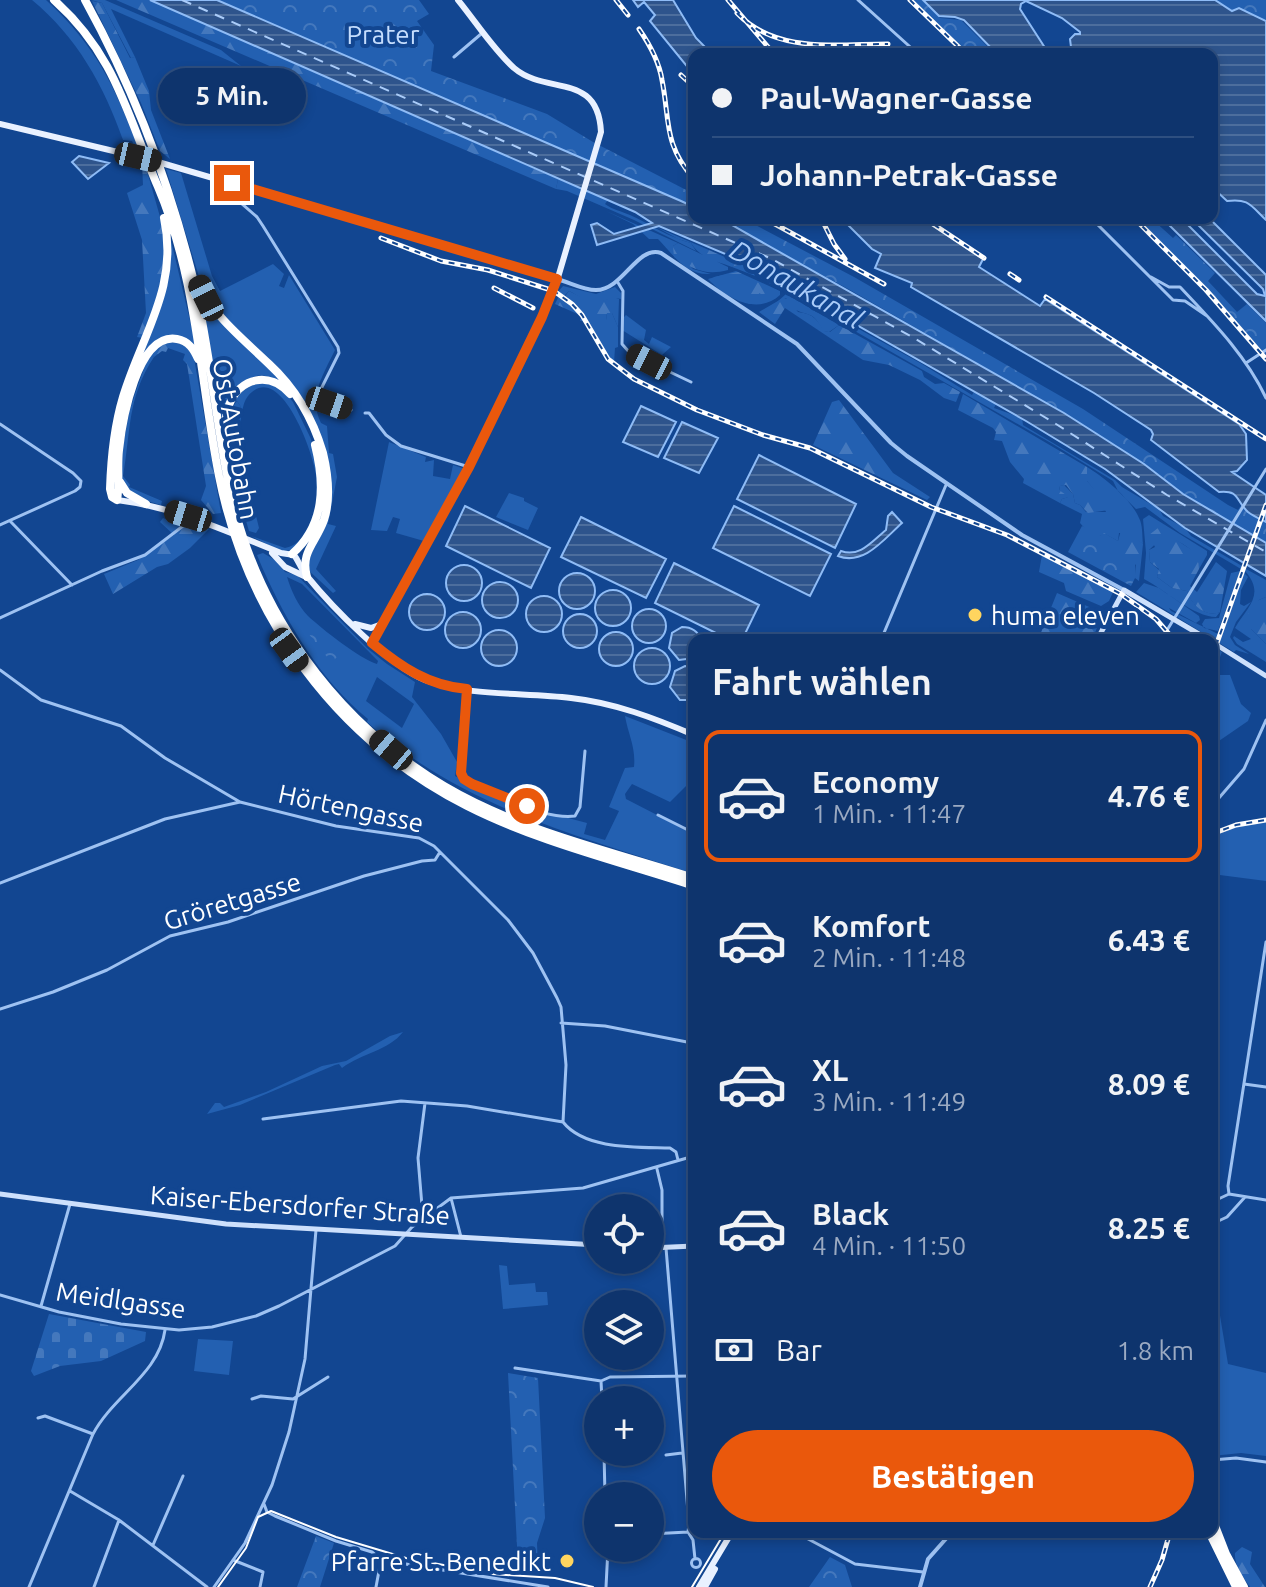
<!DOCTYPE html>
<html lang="de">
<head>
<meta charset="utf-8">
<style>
	:root { --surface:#0e346d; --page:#1c3f75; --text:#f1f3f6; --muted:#9baac2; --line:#2e4f80; --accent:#ea580c }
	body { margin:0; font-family:Ubuntu,sans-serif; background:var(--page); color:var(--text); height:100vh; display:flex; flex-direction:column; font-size:30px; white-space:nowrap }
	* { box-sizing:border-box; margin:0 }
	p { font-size:26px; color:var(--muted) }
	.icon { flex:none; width:44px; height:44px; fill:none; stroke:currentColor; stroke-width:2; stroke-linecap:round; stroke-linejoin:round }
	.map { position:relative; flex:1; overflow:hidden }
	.drawer { position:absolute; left:688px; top:634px; width:530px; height:904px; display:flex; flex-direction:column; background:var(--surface); border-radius:16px; box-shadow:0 4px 12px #0003,0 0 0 2px var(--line) }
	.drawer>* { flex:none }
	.top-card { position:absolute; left:688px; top:48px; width:530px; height:176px; border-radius:16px; box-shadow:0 4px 12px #0003,0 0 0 2px var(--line); display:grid; align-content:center; height:176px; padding:0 24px; background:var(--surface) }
	.tools { position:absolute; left:584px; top:1194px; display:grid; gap:16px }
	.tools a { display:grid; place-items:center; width:80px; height:80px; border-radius:50%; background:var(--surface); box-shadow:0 4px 12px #0003,0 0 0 2px var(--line); font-size:40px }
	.end { position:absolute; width:36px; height:36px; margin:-18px; border:10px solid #ea580c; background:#fff; box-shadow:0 0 0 4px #fff }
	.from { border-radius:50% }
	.bubble { position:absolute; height:56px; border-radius:28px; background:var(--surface); box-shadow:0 4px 12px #0003,0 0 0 2px var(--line); font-size:26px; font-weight:600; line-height:56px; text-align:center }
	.car { position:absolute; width:24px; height:48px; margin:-24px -12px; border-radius:10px; box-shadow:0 0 6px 2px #0007; background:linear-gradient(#222 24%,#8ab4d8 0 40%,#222 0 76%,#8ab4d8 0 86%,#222 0) }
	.top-card b { display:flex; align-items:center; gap:28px; height:76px; font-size:30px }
	.top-card b+b { border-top:2px solid var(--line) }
	.top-card i { width:20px; height:20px; background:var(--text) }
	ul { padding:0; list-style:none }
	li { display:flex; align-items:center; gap:24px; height:132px; margin:0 16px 12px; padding:0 8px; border:4px solid transparent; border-radius:16px }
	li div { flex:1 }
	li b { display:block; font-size:30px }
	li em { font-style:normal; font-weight:600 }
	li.current { border-color:var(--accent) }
	li>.icon { width:72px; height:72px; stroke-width:1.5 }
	h2 { padding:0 24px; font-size:36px; line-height:96px }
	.pay { display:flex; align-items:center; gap:20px; height:88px; padding:0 24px; font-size:30px }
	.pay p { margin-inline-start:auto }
	.action { display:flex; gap:16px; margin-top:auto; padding:16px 24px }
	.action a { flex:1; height:92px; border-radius:48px; background:var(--accent); color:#fff; font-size:32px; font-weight:600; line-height:92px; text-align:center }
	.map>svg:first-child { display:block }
	.green { fill:#2360b1; fill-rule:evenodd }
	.forest { fill:url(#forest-firs) }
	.cemetery { fill:url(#cemetery-stones) }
	.park { fill:url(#park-crowns) }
	.water { fill:url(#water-rules); stroke:#8fbcf6; stroke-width:2 }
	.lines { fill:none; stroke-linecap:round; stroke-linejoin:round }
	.ferry { stroke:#aaccf9; stroke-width:2; stroke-dasharray:10 8; stroke-linecap:butt }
	.minor { stroke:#9ec2f2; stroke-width:3 }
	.tertiary { stroke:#9ec2f2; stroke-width:4 }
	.secondary { stroke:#cde0fc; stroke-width:5 }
	.primary { stroke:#e9f1ff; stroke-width:6 }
	.motorway { stroke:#fff; stroke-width:8 }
	.tram { stroke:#fff; stroke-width:2 }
	.rail-casing { stroke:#fff; stroke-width:5 }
	.rail { stroke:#124691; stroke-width:2; stroke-dasharray:6; stroke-linecap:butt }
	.route { stroke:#ea580c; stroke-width:10 }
	.poi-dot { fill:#ffd55f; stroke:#124691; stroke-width:3 }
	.labels { text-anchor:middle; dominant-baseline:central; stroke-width:8; stroke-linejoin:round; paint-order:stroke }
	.park-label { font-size:26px; fill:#c5ddfd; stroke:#124691 }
	.street-label { font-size:26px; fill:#fff; stroke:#124691 }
	.poi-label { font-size:26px; fill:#fff; stroke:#124691; text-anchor:start }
	.water-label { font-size:28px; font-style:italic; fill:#aaccf9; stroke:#124691 }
</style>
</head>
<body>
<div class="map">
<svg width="1266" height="1587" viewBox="0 0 1266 1587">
	<defs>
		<pattern id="forest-firs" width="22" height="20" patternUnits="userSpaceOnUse" patternTransform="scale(2)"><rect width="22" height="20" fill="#2360b1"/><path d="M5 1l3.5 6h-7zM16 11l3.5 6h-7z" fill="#4478bd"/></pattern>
		<pattern id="cemetery-stones" width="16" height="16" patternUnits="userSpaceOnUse" patternTransform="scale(2)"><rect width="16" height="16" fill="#2360b1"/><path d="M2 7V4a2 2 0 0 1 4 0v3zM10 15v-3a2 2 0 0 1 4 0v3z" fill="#4478bd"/></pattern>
		<pattern id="park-crowns" width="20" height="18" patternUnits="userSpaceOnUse" patternTransform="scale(2)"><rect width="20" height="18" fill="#2360b1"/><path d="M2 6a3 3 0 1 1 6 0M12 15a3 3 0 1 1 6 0" fill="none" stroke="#4478bd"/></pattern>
		<pattern id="water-rules" width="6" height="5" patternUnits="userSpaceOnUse" patternTransform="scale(2)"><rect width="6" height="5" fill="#2e548c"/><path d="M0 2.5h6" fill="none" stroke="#4d6e9d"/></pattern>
	</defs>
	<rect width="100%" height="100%" fill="#124691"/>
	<!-- green -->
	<path class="green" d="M32,0H46C96,46 114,85 138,147H135L132,141L123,140C104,86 77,37 32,0Z
		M91,0H105L221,50L241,66L111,9L135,57L131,58L102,3Z
		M166,169L181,173L212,276L220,291L273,264L284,274L279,286L284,288L289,275L335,350C323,375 308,397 321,423L327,426L329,453L333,454L337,477L328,524L336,526L316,569L336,591L333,593L306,568L307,558L325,528L330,500L307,409L229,326L204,293Z
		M558,179L608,200L605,204C613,210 621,211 630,215C650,224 668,237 691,243L696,251L634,220L567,191L556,189Z
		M606,211L678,243L673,246L693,269L711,274C685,276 672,253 658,239H649L633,224Z
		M170,236L196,346L160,340L136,374L114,496L113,459Z
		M741,264L922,364L972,395L974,392L996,404L994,408L1022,418L1023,425L1115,480L1122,487L1159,509L1163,516L1185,528L1191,536L1242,566L1241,569L1180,533L1145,507L1136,509L1118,491L1113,481L1051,443L797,298L758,277L732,267Z
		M736,271L780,291V295C757,316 726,298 708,279Z
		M563,286L596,294L615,287L621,293V299C611,296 605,302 594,302C585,301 577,295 569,291L564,296L557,293Z
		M786,294L839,325L829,332L823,331C812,310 812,318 794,309L786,298L777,302Z
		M201,296C208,304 213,313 220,321C240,342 264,358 283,380C321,426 349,506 299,553L297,551C340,514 325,414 280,383C248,359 228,399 223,424Z
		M607,313H612L618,327V347L615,348L614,363L602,349L588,321H580L582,315L588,320H606Z
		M626,315L646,330L644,340L649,344L652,337L671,347L662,355L622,330L623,318Z
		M150,354L154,357C127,398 131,431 123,476L130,485L129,487L162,501L161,505C148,501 131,498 124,485C109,459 139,380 150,354Z
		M265,382L283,390L293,402L311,439L319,475L313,525L293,550L280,551L251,536L285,548C296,546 302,539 307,529C316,513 318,493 316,475C314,455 280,358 248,396C241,404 242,421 238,431L241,407L237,401L234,402C243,388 250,385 265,382Z
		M389,442L426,457L425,462L434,460L433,476L450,479L453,465L465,469L424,541L396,533L400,519L393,517L387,531L371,530Z
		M1087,467C1104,477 1131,499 1139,518C1143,525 1142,536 1143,544L1128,534L1119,533L1118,541L1105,534L1100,536L1087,531L1080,523L1082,514L1060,503L1062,499L1068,497L1059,491L1060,486L1064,485L1073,494L1075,503L1080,505L1086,512H1106L1099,496L1087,481Z
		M509,493L524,498V501L538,508L528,530L496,517Z
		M1149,515L1207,551V555L1199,569C1199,549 1181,543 1165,535L1149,550L1150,562L1159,570L1157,577L1172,588L1187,591C1191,604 1206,618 1220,612L1216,617C1194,617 1165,590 1144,579L1146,553L1143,519Z
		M263,553L277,561L285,572L297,575L367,648L387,664L415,682L412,697L441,734L457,762L455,776L504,801L587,823L584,834L605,840L619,811L609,807L625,768L634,767C636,747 628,734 625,716L694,743V778L670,802L632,784L625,794L626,799L694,834V874C578,836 459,806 367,722L368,719C320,680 287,623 262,567L257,555ZM287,577L302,584L378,661L377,664C360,659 322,629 308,616C298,606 291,590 287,577ZM377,677L414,704L402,728L366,701Z
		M1246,569L1266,580V597L1259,600L1251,629L1266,644V662L1237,644L1233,638L1234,636L1243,642L1251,639L1235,628C1247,607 1266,595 1245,571Z
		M1240,571L1218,631L1204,628L1202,624L1205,619L1219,618L1231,573Z
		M1244,573L1248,577L1241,590L1240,604L1244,606L1251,602L1236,622L1230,637L1235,645L1249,654L1236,650L1234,652L1136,592L1144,583L1159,588L1199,616L1200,620L1196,623L1169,608L1171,611L1222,636Z
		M1217,649L1222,652L1213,675H1230L1241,704L1251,713L1248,721L1216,743L1212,739L1215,711L1212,665Z
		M1266,822V881L1212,874V836L1236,827Z
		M403,1032C388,1051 362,1053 342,1068L339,1064L335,1065L240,1105L207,1114L215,1103H220L224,1107L266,1092L322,1066L346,1061L390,1036Z
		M499,1265L507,1266L509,1285L535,1283L536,1292H547L548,1305L503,1309Z
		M1212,1267L1228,1364L1266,1373V1456L1241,1453L1212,1456Z
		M198,1339L233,1341L229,1375L194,1371Z"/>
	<!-- forest -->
	<path class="forest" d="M116,0H150L558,179L556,189Z
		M92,1L102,3L130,58L135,57L149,91L151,110L170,159L160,151L141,103Z
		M142,163L145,164L166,238L164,280L143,338L137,337L146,313L142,240L127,193L143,185Z
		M656,227L741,264L732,267C716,261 699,257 691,243L678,239Z
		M678,243L728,267V270C705,276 693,269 674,257L673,246Z
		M738,272L765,286L767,292L763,295L759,293L758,303L749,304L712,280L714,277Z
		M569,291C585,299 595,305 613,297L619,299L618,327L612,313H607L606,320L586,321L582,316L555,304L559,296L563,299Z
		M783,298L788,299L798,312C813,314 816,318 824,331L830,332L839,325L922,371L924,377L935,384L944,383L960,392L956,402L944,398L920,380L889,365L863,360L785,308L775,324L759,312Z
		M169,342C182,343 188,346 194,358L221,513L213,514L201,500L206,486L187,364L183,360L185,354L168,348L166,352L162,351L154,357L150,354L159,345Z
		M963,394L1087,467V481L1110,507L1109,510L1088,513L1080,505L1075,503L1073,494L1066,485L1060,486L1059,490L1069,497L1062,499L1060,503L1023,483L1024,479L1010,462L1002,441L994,440L996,432L993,428L958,410Z
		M839,400L893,473L930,497L927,500L813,445L832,402Z
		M237,401L241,407C230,447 250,489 259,528L256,533L249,531C241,502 216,426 237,401Z
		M163,518L184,527L190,522L209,529L190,548L168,564L157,567L113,594L104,574L138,560L174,535L160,522Z
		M1158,528L1198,554L1199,569L1190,586L1197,592L1216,562L1227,571L1220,612C1206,618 1191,605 1187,591L1172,588L1157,577L1159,569L1150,562L1149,550L1155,547L1149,535Z
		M1125,529L1143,544L1139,581L1135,578L1136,565L1100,536L1104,533L1118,541L1121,530Z
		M1042,555L1113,592L1109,601L1101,606L1066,591L1064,583L1039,572Z
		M1057,593L1103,613L1092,640H1038Z
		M1266,597V644L1251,629L1240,625L1259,600Z
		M1242,1547L1252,1552L1250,1564L1265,1587H1250C1243,1577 1234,1565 1235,1553Z"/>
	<!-- cemetery -->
	<path class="cemetery" d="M49,1314L146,1332L145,1341L101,1361L60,1366L34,1376L31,1371Z"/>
	<!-- park -->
	<path class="park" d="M217,0H419L429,14L417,21L434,45L431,71L547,114L593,142L694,194V207Z
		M913,0H922L940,18L961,20L995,54H968Z
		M1215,0H1266V21L1239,8L1233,11Z
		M717,218H742L854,277L1083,409L1228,505L1238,510L1242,504L1248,511L1266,522V543L1183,494L1158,474L1064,413L850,290Z
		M1137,218H1154L1153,220L1173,238L1176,235L1215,273L1208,281L1237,312L1247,304L1266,323V355L1207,289Z
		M1082,526L1107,539L1135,563L1136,576L1131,586L1068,552Z
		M304,620L345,651L331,662L308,633Z
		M508,1373L538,1378L545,1518L537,1543L538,1572L521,1570V1566L518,1565Z
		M316,1536L334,1543L320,1587H297Z
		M830,1557L845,1565L852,1587H809Z"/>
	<!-- water -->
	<path class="water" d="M150,0H217L681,201L694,207V218H717L730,224L1064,413L1144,464L1183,494L1266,543V576L1185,528L1105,469L1026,421L749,264L659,226L597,245L591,225L597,223L614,234L652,223L635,212Z
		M633,0H673L696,38L712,54H694V75L650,21L655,15L644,2L638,7Z
		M923,0H1215L1232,11L1239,8L1266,21V220C1251,206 1249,198 1227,201L1212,187V54H1078L1071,47L1070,39L1075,34H1080V32L1062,18L1026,1L1021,4L1020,9L1049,54H997L964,20L955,17L939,16Z
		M79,156L109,163L88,179L72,162Z
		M841,218H921L983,259L979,267L1040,306L1045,299L1239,424L1246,434L1247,460L1237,471L1232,472L1266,495V522C1260,519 1253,516 1248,512C1235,500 1240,490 1219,492L1151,440L1153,434L1151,430L1094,393L911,287L912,283L875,268L881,254L872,249Z
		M1162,218H1181L1257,294L1265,296L1263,289L1191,218H1209L1266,275V321Z
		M641,406L676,422L658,457L623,442Z
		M682,422L718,438L699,473L664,458Z
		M759,455L856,504L835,548L737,499Z
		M465,506L550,548L531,588L446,546Z
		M734,506L831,554L810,596L713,548Z
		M892,512L902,523C884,539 864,566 838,556L841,551C860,558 872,541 886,530L888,516Z
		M581,517L666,559L646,598L561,557Z
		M674,563L759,605L742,640H730L655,603Z
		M446 583a18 18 0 1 1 36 0a18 18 0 1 1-36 0Z
		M559 591a18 18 0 1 1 36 0a18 18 0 1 1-36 0Z
		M482 600a18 18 0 1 1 36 0a18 18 0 1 1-36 0Z
		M595 608a18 18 0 1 1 36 0a18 18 0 1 1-36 0Z
		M409 612a18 18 0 1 1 36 0a18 18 0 1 1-36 0Z
		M526 614a18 18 0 1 1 36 0a18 18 0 1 1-36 0Z
		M632 626a17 17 0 1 1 34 0a17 17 0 1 1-34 0Z
		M445 630a18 18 0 1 1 36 0a18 18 0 1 1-36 0Z
		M563 631a17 17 0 1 1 34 0a17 17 0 1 1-34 0Z
		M682,627C692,627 698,631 701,640H694V658L679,660L669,648L672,633Z
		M481 648a18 18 0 1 1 36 0a18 18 0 1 1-36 0Z
		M599 649a17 17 0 1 1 34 0a17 17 0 1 1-34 0Z
		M634 666a18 18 0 1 1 36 0a18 18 0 1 1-36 0Z
		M685,666L694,668V700H680L670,687L675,671Z"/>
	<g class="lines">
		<!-- ferry -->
		<path class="ferry" d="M182,0L772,259L914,338L1056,424L1167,495L1266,552"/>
		<!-- minor -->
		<path class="minor" d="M858,0L918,54
			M454,57L481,34
			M217,179L218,183L257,217L263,226L338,347L339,353L318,395L321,400L351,410
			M1091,218L1173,300L1185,301L1207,316
			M1151,277L1169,287H1180C1211,320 1246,355 1266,398
			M617,281L623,291L622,344L630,353L691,382
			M1246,363L1266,350
			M365,413H369L386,435L401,446L469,467
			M0,424L73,473L81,481L80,487L75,491L0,525
			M11,522L72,585
			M0,618L102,571L145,555L183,526
			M881,640L946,485
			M1161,640L1266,469
			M0,670L41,700L121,726L165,758L240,802
			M467,690L461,773L464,779L472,784C498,797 547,820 575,816L580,807L585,751
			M1212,806L1244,769L1266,720
			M658,815L694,833
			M0,883L165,819L240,802L336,826L419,838L434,846L508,920L533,953L557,998L561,1007L566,1065L563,1122
			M0,1009L53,992L107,970L170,936L228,922L364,876L422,861L435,860L440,852
			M561,1023L605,1026L687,1042L694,1040
			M1244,1084L1266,1087
			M263,1119L401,1101L467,1106L563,1122C585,1150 638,1147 670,1148L676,1152L678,1160
			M657,1169L662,1190V1248
			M1229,1194L1228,1186L1266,942
			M451,1198L461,1237
			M1212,1202L1229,1194L1266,1200
			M423,1218L418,1158L425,1103
			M1212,1224L1227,1217L1245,1197
			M666,1248L689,1524L688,1532L693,1540L695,1559
			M0,1295L59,1312L121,1324L179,1330L212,1327L256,1316L279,1306L395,1246L412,1227L451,1198L583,1188L694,1156
			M41,1306L70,1204
			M515,1368L601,1381L610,1377L694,1376
			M601,1381L602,1400
			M252,1399L261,1396L293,1399L328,1377
			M38,1418L45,1416L93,1434
			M1212,1441L1216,1459
			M604,1452L605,1496
			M666,1455L682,1453
			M1212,1460L1236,1458L1266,1462
			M70,1491L119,1520L207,1587
			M264,1504L267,1512L275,1516L336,1541L372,1552L380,1559
			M795,1532L855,1564L923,1572
			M650,1534L688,1532
			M153,1545L183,1476
			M691.5 1563a4.5 4.5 0 1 1 9 0a4.5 4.5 0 1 1-9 0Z
			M233,1560L263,1572L260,1587
			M381,1560L548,1587
			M29,1587L93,1434C113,1396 159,1374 165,1330
			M94,1587L119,1520
			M214,1587L245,1543L272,1485L289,1432L305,1359L316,1230
			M376,1587L381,1560
			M606,1587L608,1548"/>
		<!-- tertiary -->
		<path class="tertiary" d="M557,279C569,282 583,290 596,290C623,290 637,245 661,253L797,344L891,443L907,456L1022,535L1124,590
			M920,1587L928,1559L952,1532"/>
		<!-- secondary -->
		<path class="secondary" d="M1097,640L1124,590L1209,640
			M1212,642L1266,676
			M0,1194L226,1224L598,1245
			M650,1248L694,1246"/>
		<!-- primary -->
		<path class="primary" d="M0,124L147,159
			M158,162L557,279
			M117,500C175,507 228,532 281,553L294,555C299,561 300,568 306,575C332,607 388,665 425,680C470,697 524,692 571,698C615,703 654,718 694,735
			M272,553L285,567L304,576
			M355,624L371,628L382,624
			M372,643L469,467L542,317L554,291L601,132C598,71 547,96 514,68C493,49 476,22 458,0
			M699,1587L732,1532
			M705,1587L715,1569"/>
		<!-- motorway -->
		<path class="motorway" d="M54,0C116,55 127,115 158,187C197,278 200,380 219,476C247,618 337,740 467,806C538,842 618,861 694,886
			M85,0C134,89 170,184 194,282C210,349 215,417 229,485C255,611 334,720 444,786C520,831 611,851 694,878
			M197,281C214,317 241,337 269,364C295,388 313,419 323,453C328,474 331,499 324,520C316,543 300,552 307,577
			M225,437C225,426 225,415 229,405C240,377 270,371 290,394
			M120,482L127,493L146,504
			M117,500L112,497L110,489C111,458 114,427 123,397C142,334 179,288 164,218
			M117,500C120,484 117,467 119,450C122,422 137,332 177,339C189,341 194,350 198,359
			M292,554C325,525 325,485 315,445
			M1212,1518L1226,1554L1244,1587
			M1209,1532L1236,1587"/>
		<!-- tram -->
		<path class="tram" d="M218,1587L246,1548L258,1517L271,1511L336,1537L406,1558L492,1574L555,1578L593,1587
			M692,1587L725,1532"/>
		<defs>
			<path id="rail" d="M616,0L628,15
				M728,0L774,54
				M910,0L966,54
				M737,13C776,54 836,44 888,44
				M639,29C650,45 659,61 662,80C670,120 663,144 694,179
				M681,75L694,87
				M764,218L884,284
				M821,218L834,244L845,259
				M924,218L984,258
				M1134,218L1206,290L1266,359
				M381,238L441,261L488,270L554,291L572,304L582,315L608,359L634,379L697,410L763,435L810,448L931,507L1007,535L1121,594L1156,619L1174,640
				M1010,274L1019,280
				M494,288L533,308
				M1046,297L1266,439
				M1212,657L1266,505
				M1212,834L1236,825L1266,820
				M1150,1587L1162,1560L1170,1532"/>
		</defs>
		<!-- rail casing -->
		<use href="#rail" class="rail-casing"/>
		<!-- rail -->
		<use href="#rail" class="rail"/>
	</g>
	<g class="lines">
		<!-- route -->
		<path class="route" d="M232,183L557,279L542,317L469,467L372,643C401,667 429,686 467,689L461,773L464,779L472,784L527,806"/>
	</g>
	<!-- markers -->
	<g class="poi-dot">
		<circle cx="975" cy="615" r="8"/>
		<circle cx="567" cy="1561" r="8"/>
	</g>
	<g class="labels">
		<!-- park labels -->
		<g class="park-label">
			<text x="383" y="34">Prater</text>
		</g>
		<!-- street labels -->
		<g class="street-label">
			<text transform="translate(236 439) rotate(80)">Ost Autobahn</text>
			<text transform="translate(351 808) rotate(12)">Hörtengasse</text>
			<text transform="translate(232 901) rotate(-17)">Gröretgasse</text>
			<text transform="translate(300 1205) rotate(4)">Kaiser-Ebersdorfer Straße</text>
			<text transform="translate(121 1300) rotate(8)">Meidlgasse</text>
		</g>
		<!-- poi labels -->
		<g class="poi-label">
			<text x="991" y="615">huma eleven</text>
			<text x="551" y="1561" text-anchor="end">Pfarre St. Benedikt</text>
		</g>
		<!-- water labels -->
		<g class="water-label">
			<text transform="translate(797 284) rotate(30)">Donaukanal</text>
		</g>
	</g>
</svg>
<div class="tools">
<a><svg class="icon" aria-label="locate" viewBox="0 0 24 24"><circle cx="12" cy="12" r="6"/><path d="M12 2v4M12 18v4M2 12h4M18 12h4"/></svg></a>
<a><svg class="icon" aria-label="layers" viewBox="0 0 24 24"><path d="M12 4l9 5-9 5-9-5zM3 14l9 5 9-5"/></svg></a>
<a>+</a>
<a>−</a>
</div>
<i class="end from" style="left:527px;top:806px"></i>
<i class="end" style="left:232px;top:183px"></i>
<div class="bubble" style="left:158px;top:68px;width:148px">5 Min.</div>
<i class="car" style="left:138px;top:157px;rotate:103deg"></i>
<i class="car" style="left:206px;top:298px;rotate:334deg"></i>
<i class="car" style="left:649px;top:362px;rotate:297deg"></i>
<i class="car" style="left:329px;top:403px;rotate:109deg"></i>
<i class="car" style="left:188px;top:516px;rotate:287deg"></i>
<i class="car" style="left:289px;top:650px;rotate:144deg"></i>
<i class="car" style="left:391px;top:750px;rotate:310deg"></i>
<div class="top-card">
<b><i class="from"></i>Paul-Wagner-Gasse</b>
<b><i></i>Johann-Petrak-Gasse</b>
</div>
<section class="drawer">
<h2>Fahrt wählen</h2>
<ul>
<li class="current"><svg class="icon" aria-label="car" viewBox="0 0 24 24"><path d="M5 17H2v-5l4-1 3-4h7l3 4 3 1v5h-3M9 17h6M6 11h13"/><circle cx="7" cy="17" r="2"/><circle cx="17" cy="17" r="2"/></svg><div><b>Economy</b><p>1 Min. · 11:47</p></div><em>4.76 €</em></li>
<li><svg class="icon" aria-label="car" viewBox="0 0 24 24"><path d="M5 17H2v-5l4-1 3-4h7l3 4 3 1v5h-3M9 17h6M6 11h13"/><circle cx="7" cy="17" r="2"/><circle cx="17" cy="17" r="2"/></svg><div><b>Komfort</b><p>2 Min. · 11:48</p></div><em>6.43 €</em></li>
<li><svg class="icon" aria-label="car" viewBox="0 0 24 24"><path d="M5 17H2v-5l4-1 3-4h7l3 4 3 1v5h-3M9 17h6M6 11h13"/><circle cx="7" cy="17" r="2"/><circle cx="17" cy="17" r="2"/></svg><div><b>XL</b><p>3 Min. · 11:49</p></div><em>8.09 €</em></li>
<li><svg class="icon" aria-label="car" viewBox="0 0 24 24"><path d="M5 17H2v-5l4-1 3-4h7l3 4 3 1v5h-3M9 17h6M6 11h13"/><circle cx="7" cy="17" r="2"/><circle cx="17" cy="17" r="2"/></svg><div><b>Black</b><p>4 Min. · 11:50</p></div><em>8.25 €</em></li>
</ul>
<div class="pay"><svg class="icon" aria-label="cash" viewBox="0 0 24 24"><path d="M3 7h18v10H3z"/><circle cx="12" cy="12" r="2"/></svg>Bar<p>1.8 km</p></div>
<div class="action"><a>Bestätigen</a></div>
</section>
</div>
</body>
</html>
